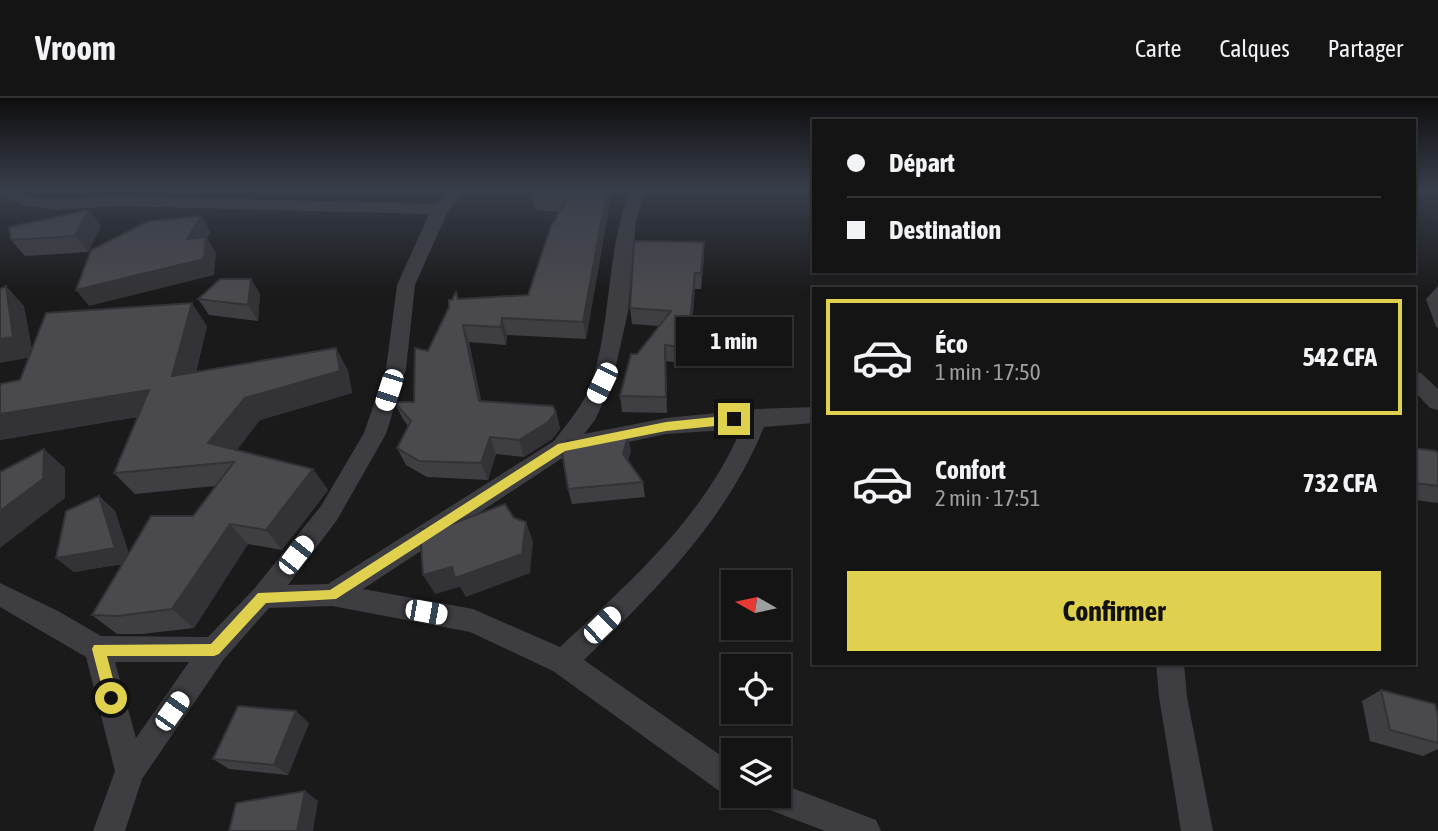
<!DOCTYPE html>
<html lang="fr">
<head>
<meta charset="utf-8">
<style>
	:root { --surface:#141414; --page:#212122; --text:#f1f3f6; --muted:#9d9ea0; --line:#333334; --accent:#dfd14e }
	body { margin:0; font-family:"Asap Condensed",sans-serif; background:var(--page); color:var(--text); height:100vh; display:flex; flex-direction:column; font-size:26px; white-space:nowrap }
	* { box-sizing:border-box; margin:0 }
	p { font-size:23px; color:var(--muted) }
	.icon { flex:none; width:38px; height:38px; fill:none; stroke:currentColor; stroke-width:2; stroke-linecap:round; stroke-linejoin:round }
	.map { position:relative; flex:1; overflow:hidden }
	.side { position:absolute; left:812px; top:189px; width:604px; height:378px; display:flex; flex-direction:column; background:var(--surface); border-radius:0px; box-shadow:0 2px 5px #0004,0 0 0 2px var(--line) }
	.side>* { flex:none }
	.banner { position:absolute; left:812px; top:21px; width:604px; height:154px; border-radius:0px; box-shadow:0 2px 5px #0004,0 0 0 2px var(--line); display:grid; align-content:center; height:154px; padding:0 35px; background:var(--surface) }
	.needle { width:46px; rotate:279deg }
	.controls { position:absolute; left:721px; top:472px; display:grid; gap:14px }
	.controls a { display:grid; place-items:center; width:70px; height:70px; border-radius:0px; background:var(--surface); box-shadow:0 2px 5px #0004,0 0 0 2px var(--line); font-size:35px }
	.end { position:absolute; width:32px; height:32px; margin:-16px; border:9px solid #dfd14e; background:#111; box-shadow:0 0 0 4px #111 }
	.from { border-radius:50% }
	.bubble { position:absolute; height:49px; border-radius:0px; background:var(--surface); box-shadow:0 2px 5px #0004,0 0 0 2px var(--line); font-size:23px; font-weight:700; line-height:49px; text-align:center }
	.car { position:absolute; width:21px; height:42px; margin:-21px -10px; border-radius:9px; box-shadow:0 0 5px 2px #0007; background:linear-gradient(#fff 24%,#345 0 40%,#fff 0 76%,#345 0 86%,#fff 0) }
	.banner b { display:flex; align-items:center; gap:24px; height:66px; font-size:26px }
	.banner b+b { border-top:2px solid var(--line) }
	.banner i { width:18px; height:18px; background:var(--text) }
	ul { padding:12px 0 0; list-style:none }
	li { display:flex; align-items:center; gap:21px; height:116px; margin:0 14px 10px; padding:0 21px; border:4px solid transparent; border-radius:0px }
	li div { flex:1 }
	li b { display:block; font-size:26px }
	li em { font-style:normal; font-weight:700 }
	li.current { border-color:var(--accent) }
	li>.icon { width:63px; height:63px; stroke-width:1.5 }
	.primary-button { display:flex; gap:14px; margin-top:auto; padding:14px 35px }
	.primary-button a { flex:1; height:80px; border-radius:0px; background:var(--accent); color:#111; font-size:28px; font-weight:700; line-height:80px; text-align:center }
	header { display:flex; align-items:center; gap:42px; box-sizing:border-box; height:98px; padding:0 35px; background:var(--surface); border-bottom:2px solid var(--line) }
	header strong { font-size:33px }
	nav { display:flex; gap:38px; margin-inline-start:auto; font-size:24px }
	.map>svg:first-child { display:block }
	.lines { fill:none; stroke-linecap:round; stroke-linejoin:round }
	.street { fill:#3d3d42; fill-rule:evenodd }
	.wall { fill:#3f3f43 }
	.shaded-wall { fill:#333337 }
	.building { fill:#49494e; stroke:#333337; stroke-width:2 }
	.route { fill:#dfd14e }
</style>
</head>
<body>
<header>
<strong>Vroom</strong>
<nav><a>Carte</a><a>Calques</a><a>Partager</a></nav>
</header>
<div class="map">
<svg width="1438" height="733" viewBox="0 0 1438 733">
	<rect width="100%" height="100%" fill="#1a1a1b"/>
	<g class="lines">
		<!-- street -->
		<path class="street" d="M0,92H14L29,99L57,101L117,98L436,106L449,92H466L448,113L415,187L406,271L386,336L337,422L288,487L328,486L554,343C568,324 585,306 592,283C612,221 606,152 630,92H646L636,123L628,214L612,285L595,322L584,336L666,320L757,311L814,309V325L764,329C726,423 655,493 584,562L733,666L735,698L722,695L553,573L470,534L332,508L269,510L224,561L142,681L125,733H93L115,673L86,559L0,509V485L58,513L101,538L208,539L254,491L321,408L364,335L386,271L397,187L429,116L117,108L57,112L26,108L0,97ZM741,331C704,419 629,485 560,549L473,511L363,491L570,355L574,350L582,354L666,336ZM115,564H189L136,640Z
			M1414,273L1421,275L1438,291V312L1430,310L1414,293Z
			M1156,565H1184L1187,599L1213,733H1181L1159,599Z
			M779,685L876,722L881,733H825L762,709L758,698H779Z"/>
	</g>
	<!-- wall -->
	<path class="wall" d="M532,92H612L586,241L507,237L506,247L469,244L481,303L556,314L560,331L552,341L524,359L496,356L488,382L427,379L406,367L397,350L408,328L403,321L394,304H414L428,253L452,202L528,197L560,114L535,112L531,95Z
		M89,112L101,128L88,154L25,158L11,142Z
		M704,144V160L701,191H695L692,225L696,267L666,263L667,315L622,314L620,298L637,256L659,228L632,226L630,210Z
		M251,181L260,196L258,223L209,217L198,201Z
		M1438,188V230L1436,229L1426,201Z
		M24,208L32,252L207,228L196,274L336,250L348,273L352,295L260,322L236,352L313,371L328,392L282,452L248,446L194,530L142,536H117L92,517L123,466L74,474L56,460L99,398L115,413L129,456L193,418L215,388L135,396L114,375L137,319L0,342V286L20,282L28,260Z
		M1414,350L1438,356V405L1414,402Z
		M631,353L628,363L643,384L645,399L572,406L568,391Z
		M1381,592L1438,617V651L1423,658L1370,643L1362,603Z
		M309,625L288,677L229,671L213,661Z"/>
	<!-- shaded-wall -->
	<path class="shaded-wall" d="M607,92H612L586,241L583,224Z
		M89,112L101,128L88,154L75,138Z
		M201,118L211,134L207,140L216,155L214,177L89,208L76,192L187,141Z
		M704,144V160L701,191V175Z
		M695,175V191L692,230L691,215Z
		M251,181L260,196L258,223L248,207Z
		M6,188L24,208L33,259L0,265V241Z
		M192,205L207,228L190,300L172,278Z
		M502,220L507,237L506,247L501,229Z
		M463,227L469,244L485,320L479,303Z
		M665,247L666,263L667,315L666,299Z
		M336,250L348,273L352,295L260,322L227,365L208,345L245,300Z
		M149,292L167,314L0,342V316Z
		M556,314L560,331L552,341L524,359L519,342Z
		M628,338L631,353L625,371L623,356Z
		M490,339L496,356L488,382L481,365Z
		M44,351L65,370V400L0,450V413Z
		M313,371L328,392L282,452L266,432Z
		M99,398L115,413L131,464L74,474L56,460Z
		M526,424L533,444L530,475L466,499L460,489L435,496L423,477Z
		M230,426L248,446L194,530L172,511Z
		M296,613L309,625L288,677L274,667Z
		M305,693L318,703L313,733H297Z"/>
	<!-- building -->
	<path class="building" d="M532,92H607L583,224L502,220L501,229L463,227L479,303L553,308L556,314L548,324L519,342L490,339L481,365L419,363L397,350L411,323L394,304H414L415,250L428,253L449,209V202H452L456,194L458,201L528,197L551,128L569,98L531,95Z
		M89,112L75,138L11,142L9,129Z
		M201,118L187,141L206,139L204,161L76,192L91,152L149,123Z
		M634,143L704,144L701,175H695L691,215L695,251L665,247L666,299L620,298L631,256H637L671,213L630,210Z
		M220,181H251L248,207L198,201Z
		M6,188L13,239L0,241V191Z
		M192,205L172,278L336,250L340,273L245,300L208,345L313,371L266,432L230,426L172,511L118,518L92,517L151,418H193L234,364L114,375L149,292L0,316V286L20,282L46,215Z
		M628,338L623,356L643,384L568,391L561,348L567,343Z
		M1414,350L1436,353L1438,356V388L1414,385Z
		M44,351L43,381L0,413V374Z
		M99,398L115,450L56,460L66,413Z
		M505,406L514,420L526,424L522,456L455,480L452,469L423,477L420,431L441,430Z
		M1381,592L1435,606L1438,617V645L1390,632Z
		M238,608L296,613L274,667L213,661Z
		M305,693L297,733H229L236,705Z"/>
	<!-- sky -->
	<linearGradient id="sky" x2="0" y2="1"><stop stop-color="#0e0e0f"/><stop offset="0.47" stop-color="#383e4a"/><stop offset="1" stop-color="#383e4a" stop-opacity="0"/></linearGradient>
	<rect width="1438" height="194" fill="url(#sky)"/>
	<!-- route -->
	<path class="route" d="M734,317L740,321L734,326L666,333L565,353L336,501L266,505L219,556L214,558H107L118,600L116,605H106L92,551L94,547L211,546L258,495L330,492L558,346L666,324Z"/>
</svg>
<div class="controls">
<a><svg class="needle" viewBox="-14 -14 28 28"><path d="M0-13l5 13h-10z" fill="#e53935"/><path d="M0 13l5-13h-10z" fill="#9d9ea0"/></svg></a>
<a><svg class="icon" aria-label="locate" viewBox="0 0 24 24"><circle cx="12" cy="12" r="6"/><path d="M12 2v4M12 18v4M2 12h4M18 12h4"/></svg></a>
<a><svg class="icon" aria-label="layers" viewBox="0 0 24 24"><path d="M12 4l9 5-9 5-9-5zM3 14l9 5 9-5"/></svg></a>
</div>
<i class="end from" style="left:111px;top:600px"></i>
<i class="end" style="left:734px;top:321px"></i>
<div class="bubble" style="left:676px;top:219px;width:116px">1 min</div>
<i class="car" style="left:602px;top:285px;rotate:206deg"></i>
<i class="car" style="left:389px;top:292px;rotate:198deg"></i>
<i class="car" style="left:296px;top:457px;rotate:38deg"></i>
<i class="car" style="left:426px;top:514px;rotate:100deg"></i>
<i class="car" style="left:602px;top:527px;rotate:46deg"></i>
<i class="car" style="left:172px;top:613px;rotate:35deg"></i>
<div class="banner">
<b><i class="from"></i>Départ</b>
<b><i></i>Destination</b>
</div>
<section class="side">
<ul>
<li class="current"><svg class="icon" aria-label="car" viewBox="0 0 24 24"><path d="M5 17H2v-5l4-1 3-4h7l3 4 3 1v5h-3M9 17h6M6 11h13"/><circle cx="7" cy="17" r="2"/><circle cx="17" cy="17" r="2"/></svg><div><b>Éco</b><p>1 min · 17:50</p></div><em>542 CFA</em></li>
<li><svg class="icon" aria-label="car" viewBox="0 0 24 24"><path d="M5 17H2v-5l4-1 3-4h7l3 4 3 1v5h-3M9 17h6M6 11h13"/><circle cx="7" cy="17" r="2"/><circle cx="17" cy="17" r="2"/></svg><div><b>Confort</b><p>2 min · 17:51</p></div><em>732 CFA</em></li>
</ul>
<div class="primary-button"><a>Confirmer</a></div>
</section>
</div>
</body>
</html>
